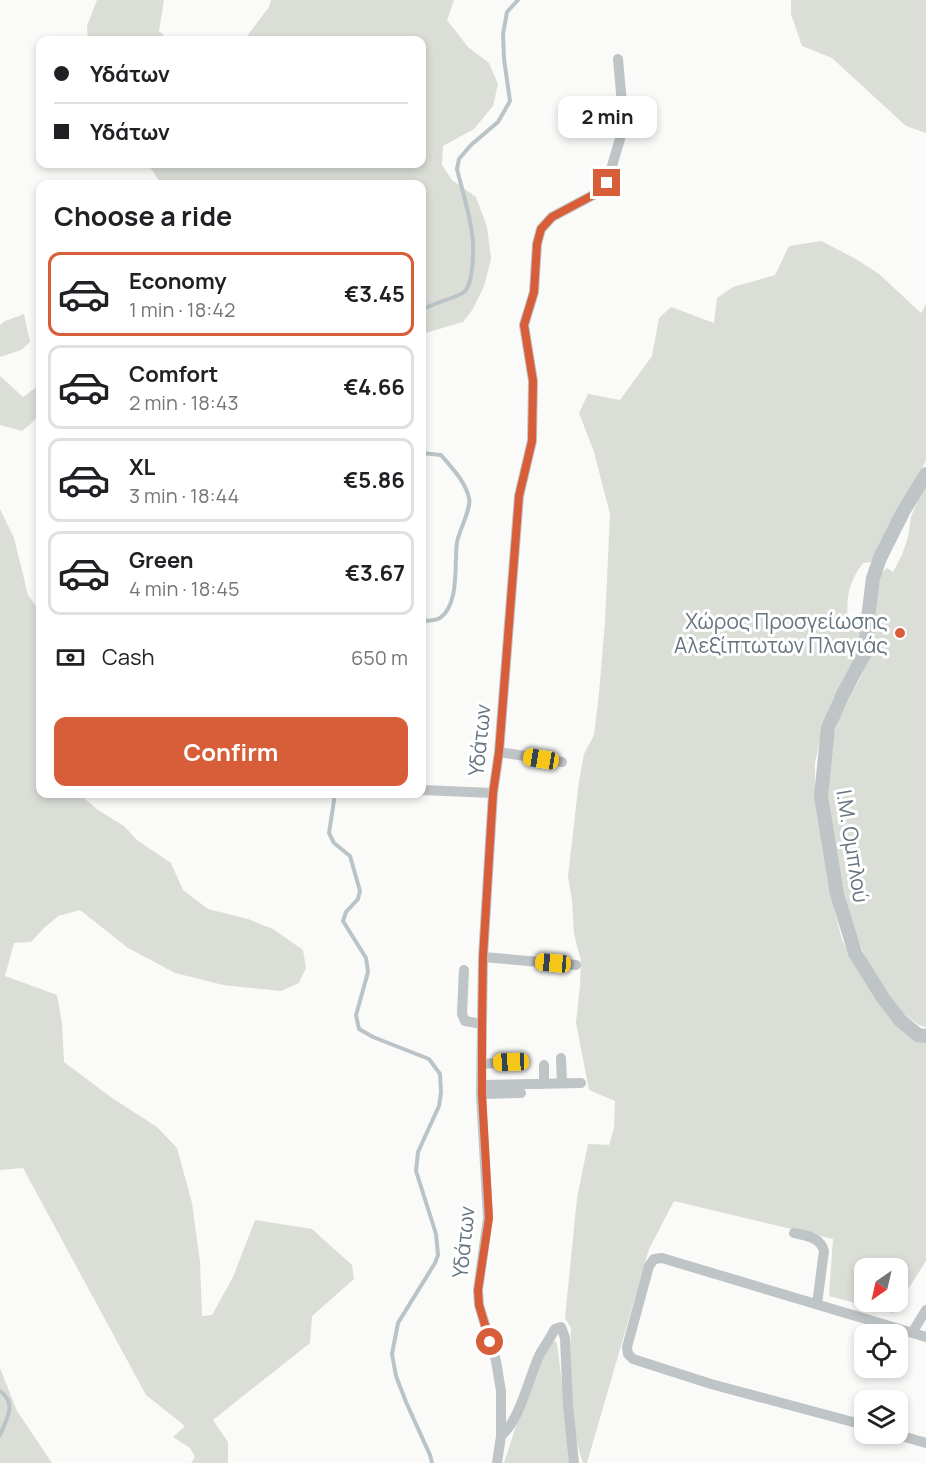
<!DOCTYPE html>
<html lang="en">
<head>
<meta charset="utf-8">
<style>
	:root { --surface:#fff; --page:#f2f2f2; --text:#202124; --muted:#757577; --line:#e0e0e0; --accent:#d85e3a }
	body { margin:0; font-family:Manrope,sans-serif; background:var(--page); color:var(--text); height:100vh; display:flex; flex-direction:column; font-size:22px; white-space:nowrap }
	* { box-sizing:border-box; margin:0 }
	p { font-size:20px; color:var(--muted) }
	.icon { flex:none; width:33px; height:33px; fill:none; stroke:currentColor; stroke-width:2; stroke-linecap:round; stroke-linejoin:round }
	.map { position:relative; flex:1; overflow:hidden }
	.details { position:absolute; left:36px; top:180px; width:390px; height:618px; display:flex; flex-direction:column; background:var(--surface); border-radius:12px; box-shadow:0 3px 9px #0003 }
	.details>* { flex:none }
	.banner { position:absolute; left:36px; top:36px; width:390px; height:132px; border-radius:12px; box-shadow:0 3px 9px #0003; display:grid; align-content:center; height:132px; padding:0 18px; background:var(--surface) }
	.needle { width:39px; rotate:214deg }
	.buttons { position:absolute; left:854px; top:1258px; display:grid; gap:12px }
	.buttons a { display:grid; place-items:center; width:54px; height:54px; border-radius:12px; background:var(--surface); box-shadow:0 3px 9px #0003; font-size:30px }
	.end { position:absolute; width:27px; height:27px; margin:-14px; border:8px solid #d85e3a; background:#fff; box-shadow:0 0 0 3px #fff }
	.from { border-radius:50% }
	.bubble { position:absolute; height:42px; border-radius:12px; background:var(--surface); box-shadow:0 3px 9px #0003; font-size:20px; font-weight:700; line-height:42px; text-align:center }
	.car { position:absolute; width:18px; height:36px; margin:-18px -9px; border-radius:8px; box-shadow:0 0 4px 2px #0007; background:linear-gradient(#f5c518 24%,#345 0 40%,#f5c518 0 76%,#345 0 86%,#f5c518 0) }
	.banner b { display:flex; align-items:center; gap:21px; height:57px; font-size:22px }
	.banner b+b { border-top:2px solid var(--line) }
	.banner i { width:15px; height:15px; background:var(--text) }
	ul { padding:0; list-style:none }
	li { display:flex; align-items:center; gap:18px; height:84px; margin:0 12px 9px; padding:0 6px; border:3px solid var(--line); border-radius:12px }
	li div { flex:1 }
	li b { display:block; font-size:22px }
	li em { font-style:normal; font-weight:700 }
	li.active { border-color:var(--accent) }
	li>.icon { width:54px; height:54px; stroke-width:1.5 }
	h2 { padding:0 18px; font-size:27px; line-height:72px }
	.pay { display:flex; align-items:center; gap:15px; height:66px; padding:0 18px; font-size:22px }
	.pay p { margin-inline-start:auto }
	.action { display:flex; gap:12px; margin-top:auto; padding:12px 18px }
	.action a { flex:1; height:69px; border-radius:12px; background:var(--accent); color:#fff; font-size:24px; font-weight:700; line-height:69px; text-align:center }
	.map>svg:first-child { display:block }
	.green { fill:#daded7; fill-rule:evenodd }
	.lines { fill:none; stroke-linecap:round; stroke-linejoin:round }
	.stream { stroke:#bac4c8; stroke-width:4 }
	.minor { stroke:#bfc4c7; stroke-width:10 }
	.tertiary { stroke:#bfc4c7; stroke-width:14 }
	.route { stroke:#d85e3a; stroke-width:8 }
	.poi-dot { fill:#d85e3a; stroke:#fff; stroke-width:2 }
	.labels { text-anchor:middle; dominant-baseline:central; stroke-width:6; stroke-linejoin:round; paint-order:stroke }
	.poi-label { font-size:21px; fill:#667580; stroke:#fff; text-anchor:end }
	.street-label { font-size:21px; fill:#667580; stroke:#fff }
</style>
</head>
<body>
<div class="map">
<svg width="926" height="1463" viewBox="0 0 926 1463">
	<rect width="100%" height="100%" fill="#fafaf8"/>
	<!-- green -->
	<path class="green" d="M97,0H164L159,31L169,40H88L87,26Z
		M271,0H454L447,20L468,47L489,63L498,84L493,106L474,129L443,146L442,165L452,180L476,197L487,227L491,259L484,286L473,309L463,322L422,334V184H161L148,164H422V40H244L269,7Z
		M791,0H926V133L906,126L832,58L802,46L791,14Z
		M821,241L856,259L879,274L921,313L926,304V461L896,513L877,555L871,562L863,563C848,583 845,600 849,625L863,621L860,643L855,663L845,682L833,698L822,731L815,763V798L831,895L842,940L862,977L892,1021L909,1036L926,1043V1261L893,1313L829,1296L833,1239L674,1201L649,1249L587,1463H583C568,1422 569,1371 571,1328L565,1318L577,1198L588,1144L609,1145L614,1128L615,1101L589,1090L576,1023L580,985L581,961L574,934L572,900L568,876L579,781L584,754L594,735L599,693L605,622L610,514L594,452L579,413L588,394L620,400L652,356L659,318L671,307L714,323L717,298L733,287L775,275L789,246ZM864,1269H897V1302H864Z
		M24,314L30,342L21,350L0,357V325L5,321Z
		M0,376L23,397L38,386C41,392 40,395 40,401C40,418 34,421 22,431L0,425Z
		M926,486V1027L919,1025L903,1013L888,993L868,962L857,939L848,911L841,879L828,805V782L831,743L844,705L860,679L872,650L877,588L881,573L887,568L893,572L902,555L908,537L911,517L920,495Z
		M0,509L14,538L28,595L40,612V794H79L98,810L124,826L137,840L171,863L183,890L208,909L248,919L273,929L303,950L306,968L299,983L281,991L223,985L175,973L128,948L80,910L58,916L43,929L31,942L14,943L5,976L57,995L62,1023L64,1062L112,1098L157,1127L177,1148L192,1203L200,1262L202,1316L212,1315L233,1277L255,1220L312,1229L352,1265L354,1279L312,1316L310,1343L213,1420L228,1442V1463H191L195,1457L190,1448L173,1437L185,1426L146,1395L23,1168L0,1170Z
		M555,1341L557,1343L572,1463H504L516,1426L545,1354L550,1343Z
		M0,1368L17,1411L52,1463H0Z"/>
	<g class="lines">
		<!-- stream -->
		<path class="stream" d="M422,310C434,302 455,299 464,292C474,284 474,245 472,233C469,211 462,190 457,169L459,159L471,145L498,122L510,101L504,59L503,34L507,12L518,0
			M422,453L441,455C452,468 465,481 469,498C472,507 459,531 457,542C454,563 460,604 440,618C434,621 428,621 422,621
			M335,794L329,833L334,843L350,856L360,891L358,899L346,912L343,921L366,958L368,972L356,1015L359,1029L373,1037L429,1059L440,1074L441,1092L439,1106L418,1152L416,1171L436,1234L438,1255L435,1263L398,1323L392,1354L396,1376L406,1402L430,1455L432,1463
			M0,1391C18,1404 6,1419 0,1435"/>
		<!-- minor -->
		<path class="minor" d="M499,752L562,762
			M422,790L493,793
			M483,957L576,965
			M464,970L462,1014L465,1021L482,1024
			M561,1058L562,1083
			M482,1064L511,1062
			M544,1084V1065
			M482,1085L581,1083
			M481,1094L521,1093
			M794,1233C807,1236 820,1237 824,1251L817,1304
			M912,1333L926,1310
			M864,1425L711,1384L633,1359L628,1354L627,1347L649,1266L654,1259L662,1258L926,1337
			M895,1434L926,1443
			M501,1436C521,1418 528,1379 540,1354C545,1346 550,1338 555,1329L561,1327L565,1338L568,1406L574,1463
			M497,1463L501,1436V1391L496,1361L479,1305L478,1290L488,1218L481,1094L483,957L493,793L499,752L519,496L532,441L533,381L524,325L534,292L537,244L541,229L552,217L597,193L607,183L622,132L623,115L618,59"/>
		<!-- tertiary -->
		<path class="tertiary" d="M926,474L903,512L880,558L873,578L868,618L865,653L842,696L828,728L821,796L837,894L855,953L883,998L900,1020L918,1035L926,1036"/>
	</g>
	<g class="lines">
		<!-- route -->
		<path class="route" d="M490,1342L479,1305L478,1290L489,1218L482,1094V1024L483,957L493,793L499,752L519,496L532,441L533,381L524,325L534,292L537,244L541,229L552,217L597,193L607,183"/>
	</g>
	<!-- markers -->
	<circle class="poi-dot" cx="900" cy="633" r="6"/>
	<g class="labels">
		<!-- poi labels -->
		<g class="poi-label">
			<text x="888" y="621">Χώρος Προσγείωσης<tspan x="888" dy="24">Αλεξίπτωτων Πλαγιάς</tspan></text>
		</g>
		<!-- street labels -->
		<g class="street-label">
			<text transform="translate(479 740) rotate(-84)">Υδάτων</text>
			<text transform="translate(853 846) rotate(81)">Ι.Μ. Ομπλού</text>
			<text transform="translate(463 1242) rotate(-84)">Υδάτων</text>
		</g>
	</g>
</svg>
<div class="buttons">
<a><svg class="needle" viewBox="-14 -14 28 28"><path d="M0-13l5 13h-10z" fill="#e53935"/><path d="M0 13l5-13h-10z" fill="#757577"/></svg></a>
<a><svg class="icon" aria-label="locate" viewBox="0 0 24 24"><circle cx="12" cy="12" r="6"/><path d="M12 2v4M12 18v4M2 12h4M18 12h4"/></svg></a>
<a><svg class="icon" aria-label="layers" viewBox="0 0 24 24"><path d="M12 4l9 5-9 5-9-5zM3 14l9 5 9-5"/></svg></a>
</div>
<i class="end from" style="left:490px;top:1342px"></i>
<i class="end" style="left:607px;top:183px"></i>
<div class="bubble" style="left:558px;top:96px;width:99px">2 min</div>
<i class="car" style="left:541px;top:759px;rotate:279deg"></i>
<i class="car" style="left:553px;top:963px;rotate:275deg"></i>
<i class="car" style="left:511px;top:1062px;rotate:268deg"></i>
<div class="banner">
<b><i class="from"></i>Υδάτων</b>
<b><i></i>Υδάτων</b>
</div>
<section class="details">
<h2>Choose a ride</h2>
<ul>
<li class="active"><svg class="icon" aria-label="car" viewBox="0 0 24 24"><path d="M5 17H2v-5l4-1 3-4h7l3 4 3 1v5h-3M9 17h6M6 11h13"/><circle cx="7" cy="17" r="2"/><circle cx="17" cy="17" r="2"/></svg><div><b>Economy</b><p>1 min · 18:42</p></div><em>€3.45</em></li>
<li><svg class="icon" aria-label="car" viewBox="0 0 24 24"><path d="M5 17H2v-5l4-1 3-4h7l3 4 3 1v5h-3M9 17h6M6 11h13"/><circle cx="7" cy="17" r="2"/><circle cx="17" cy="17" r="2"/></svg><div><b>Comfort</b><p>2 min · 18:43</p></div><em>€4.66</em></li>
<li><svg class="icon" aria-label="car" viewBox="0 0 24 24"><path d="M5 17H2v-5l4-1 3-4h7l3 4 3 1v5h-3M9 17h6M6 11h13"/><circle cx="7" cy="17" r="2"/><circle cx="17" cy="17" r="2"/></svg><div><b>XL</b><p>3 min · 18:44</p></div><em>€5.86</em></li>
<li><svg class="icon" aria-label="car" viewBox="0 0 24 24"><path d="M5 17H2v-5l4-1 3-4h7l3 4 3 1v5h-3M9 17h6M6 11h13"/><circle cx="7" cy="17" r="2"/><circle cx="17" cy="17" r="2"/></svg><div><b>Green</b><p>4 min · 18:45</p></div><em>€3.67</em></li>
</ul>
<div class="pay"><svg class="icon" aria-label="cash" viewBox="0 0 24 24"><path d="M3 7h18v10H3z"/><circle cx="12" cy="12" r="2"/></svg>Cash<p>650 m</p></div>
<div class="action"><a>Confirm</a></div>
</section>
</div>
</body>
</html>
